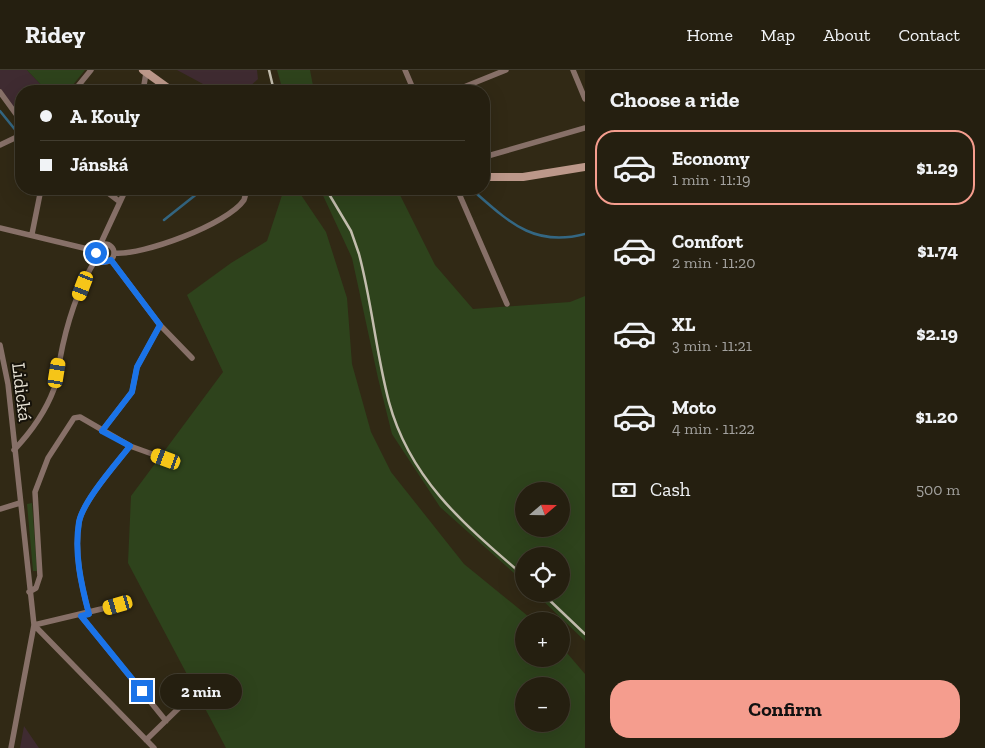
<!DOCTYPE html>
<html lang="en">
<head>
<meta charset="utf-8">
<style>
	:root { --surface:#251f10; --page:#312c1e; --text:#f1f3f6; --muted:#a3a29f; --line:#423d30; --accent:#f59d8e }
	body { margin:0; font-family:"Zilla Slab",serif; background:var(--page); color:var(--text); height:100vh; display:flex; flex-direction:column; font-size:19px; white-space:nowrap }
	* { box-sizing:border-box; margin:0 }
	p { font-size:16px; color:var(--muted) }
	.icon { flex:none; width:28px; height:28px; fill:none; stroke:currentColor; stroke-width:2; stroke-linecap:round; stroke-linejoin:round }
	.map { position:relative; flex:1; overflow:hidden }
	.drawer { display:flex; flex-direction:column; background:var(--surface); width:400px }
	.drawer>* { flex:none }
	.top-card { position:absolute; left:15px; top:15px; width:475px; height:110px; border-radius:20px; box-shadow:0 5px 20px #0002,0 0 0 1px var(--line); display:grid; align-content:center; height:110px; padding:0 25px; background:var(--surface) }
	.needle { width:32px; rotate:70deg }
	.tools { position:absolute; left:515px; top:412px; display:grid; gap:10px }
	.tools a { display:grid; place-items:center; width:55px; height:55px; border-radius:50%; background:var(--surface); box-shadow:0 5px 20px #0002,0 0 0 1px var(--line); font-size:25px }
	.end { position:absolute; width:22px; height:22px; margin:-11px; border:6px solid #1a73e8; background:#fff; box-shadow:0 0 0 2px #fff }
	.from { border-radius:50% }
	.bubble { position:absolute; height:35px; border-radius:18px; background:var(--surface); box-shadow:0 5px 20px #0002,0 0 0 1px var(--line); font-size:16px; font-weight:700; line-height:35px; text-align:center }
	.car { position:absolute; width:15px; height:30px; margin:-15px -8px; border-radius:6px; box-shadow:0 0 4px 1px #0007; background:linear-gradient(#f5c518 24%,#345 0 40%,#f5c518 0 76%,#345 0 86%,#f5c518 0) }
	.top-card b { display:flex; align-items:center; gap:18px; height:48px; font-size:19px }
	.top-card b+b { border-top:1px solid var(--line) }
	.top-card i { width:12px; height:12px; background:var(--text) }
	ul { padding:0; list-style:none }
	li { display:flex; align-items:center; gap:15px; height:75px; margin:0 10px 8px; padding:0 15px; border:2px solid transparent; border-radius:20px }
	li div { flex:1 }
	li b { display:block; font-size:19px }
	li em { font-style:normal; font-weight:700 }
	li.on { border-color:var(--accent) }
	li>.icon { width:45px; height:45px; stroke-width:1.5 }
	h2 { padding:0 25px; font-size:22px; line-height:60px }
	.pay { display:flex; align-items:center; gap:12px; height:55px; padding:0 25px; font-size:19px }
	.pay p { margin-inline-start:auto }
	.primary-button { display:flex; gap:10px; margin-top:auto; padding:10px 25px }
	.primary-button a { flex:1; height:58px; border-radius:20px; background:var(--accent); color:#111; font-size:20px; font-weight:700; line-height:58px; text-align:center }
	header { display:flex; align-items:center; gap:30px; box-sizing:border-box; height:70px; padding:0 25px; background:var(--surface); border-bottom:1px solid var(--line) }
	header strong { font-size:24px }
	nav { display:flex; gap:28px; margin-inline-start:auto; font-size:18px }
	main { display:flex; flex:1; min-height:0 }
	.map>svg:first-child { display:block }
	.industrial { fill:#3f2b31 }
	.green { fill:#2e431c; fill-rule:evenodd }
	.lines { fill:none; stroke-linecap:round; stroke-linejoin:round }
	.stream { stroke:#346783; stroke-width:2.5 }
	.street { stroke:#877068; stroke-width:5.5 }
	.secondary { stroke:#bc988a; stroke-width:8 }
	.rail { stroke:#c3bdae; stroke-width:2.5 }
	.route { stroke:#1a73e8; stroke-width:6 }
	.labels { text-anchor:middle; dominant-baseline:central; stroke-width:4; stroke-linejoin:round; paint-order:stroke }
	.street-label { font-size:19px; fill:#e8e3d6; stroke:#16120a }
</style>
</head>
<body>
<header>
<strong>Ridey</strong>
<nav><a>Home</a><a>Map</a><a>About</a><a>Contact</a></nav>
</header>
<main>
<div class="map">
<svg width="585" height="678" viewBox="0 0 585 678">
	<rect width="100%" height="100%" fill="#312915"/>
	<!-- industrial -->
	<path class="industrial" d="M0,0H27L47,21H21V48L0,19Z
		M177,0H257L258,9L245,21H216Z
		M24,656L39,678H20Z"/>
	<!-- green -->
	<path class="green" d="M27,0H85L68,21H47Z
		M277,0H310L314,21H283Z
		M284,119H297L326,162L347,228L352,294L371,362L391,402L464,494L534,551H524V589H561V576L585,604V678H226L128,493L131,426L223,302L187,225L231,193L267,171ZM524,616H561V654H524Z
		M320,119H397L435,195L473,239L570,232L585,226V571L536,524H561V486H524V512L440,437L392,364L378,308L352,188ZM524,421H561V459H524Z
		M32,433L37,501H33L27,434Z"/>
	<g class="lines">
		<!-- stream -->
		<path class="stream" d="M0,41L17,62
			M477,124C511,154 536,177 585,164
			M164,150L203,119"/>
		<!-- street -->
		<path class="street" d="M405,0L414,21
			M573,0L585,29
			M74,21L91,0
			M143,21L146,3
			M454,21L506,0
			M0,22L21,51
			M0,75L21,65
			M484,87L585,58
			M103,119L120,132
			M457,119L507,234
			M0,158L96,181
			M32,164L41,119
			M96 183a9 9 0 1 1 18 0a9 9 0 1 1-18 0Z
			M100,175L126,119
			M114,183C142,186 228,154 244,130C245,127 246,122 247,119
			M111,190L160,255L192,288
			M0,275L8,314L34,555L11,678
			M102,361L132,322L137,297L160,255
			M14,380C31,362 45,343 54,319C58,310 58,299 60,289C66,256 78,216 97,188
			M0,439L20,433
			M29,522L36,518L40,506L35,422L48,388L74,348L80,347L130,376L166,389
			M89,544C81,514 74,483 79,452C83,431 116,394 130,376
			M81,546L166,651
			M34,555L154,678
			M34,555L118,535
			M146,670L182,635"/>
		<!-- secondary -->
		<path class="secondary" d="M143,0L172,21
			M484,107H523L585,97"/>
		<!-- rail -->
		<path class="rail" d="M269,0L274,21
			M326,119L351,161L359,184C372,233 376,283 389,332C410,410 466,456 524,506
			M543,524L585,564"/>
	</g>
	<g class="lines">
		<!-- route -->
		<path class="route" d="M96,183L97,188L102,192L111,190L160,255L137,297L132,322L102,361L130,376C116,394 83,431 79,452C74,483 81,514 89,544L81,546L142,621"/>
	</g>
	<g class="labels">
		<!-- street labels -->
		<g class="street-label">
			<text transform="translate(22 322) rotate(83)">Lidická</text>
		</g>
	</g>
</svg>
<div class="tools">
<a><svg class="needle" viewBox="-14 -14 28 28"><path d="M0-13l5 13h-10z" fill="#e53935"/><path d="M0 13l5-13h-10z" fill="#a3a29f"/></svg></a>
<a><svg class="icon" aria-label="locate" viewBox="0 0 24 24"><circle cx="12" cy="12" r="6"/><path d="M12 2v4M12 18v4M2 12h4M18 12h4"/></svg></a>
<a>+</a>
<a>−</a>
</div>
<i class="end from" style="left:96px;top:183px"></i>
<i class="end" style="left:142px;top:621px"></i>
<div class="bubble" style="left:160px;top:604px;width:82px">2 min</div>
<i class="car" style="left:83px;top:216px;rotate:201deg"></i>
<i class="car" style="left:57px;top:303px;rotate:9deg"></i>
<i class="car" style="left:166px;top:389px;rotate:290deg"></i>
<i class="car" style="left:118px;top:535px;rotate:254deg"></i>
<div class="top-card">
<b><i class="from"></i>A. Kouly</b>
<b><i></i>Jánská</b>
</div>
</div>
<section class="drawer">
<h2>Choose a ride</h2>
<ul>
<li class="on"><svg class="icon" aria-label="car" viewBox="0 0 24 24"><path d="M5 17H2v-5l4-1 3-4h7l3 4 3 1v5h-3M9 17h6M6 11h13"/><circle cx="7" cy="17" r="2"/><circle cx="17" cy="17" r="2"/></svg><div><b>Economy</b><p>1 min · 11:19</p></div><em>$1.29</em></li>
<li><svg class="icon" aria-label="car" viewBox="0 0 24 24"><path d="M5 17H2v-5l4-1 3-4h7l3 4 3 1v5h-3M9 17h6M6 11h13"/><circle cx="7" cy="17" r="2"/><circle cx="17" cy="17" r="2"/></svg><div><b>Comfort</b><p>2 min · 11:20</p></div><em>$1.74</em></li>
<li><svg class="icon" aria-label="car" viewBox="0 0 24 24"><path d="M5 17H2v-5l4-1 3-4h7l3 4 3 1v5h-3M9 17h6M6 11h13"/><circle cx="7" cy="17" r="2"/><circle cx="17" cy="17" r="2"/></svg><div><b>XL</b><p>3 min · 11:21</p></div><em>$2.19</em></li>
<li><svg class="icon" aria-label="car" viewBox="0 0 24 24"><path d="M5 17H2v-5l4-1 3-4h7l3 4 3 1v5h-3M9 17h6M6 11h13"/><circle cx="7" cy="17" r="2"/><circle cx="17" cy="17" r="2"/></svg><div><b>Moto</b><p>4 min · 11:22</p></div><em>$1.20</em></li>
</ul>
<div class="pay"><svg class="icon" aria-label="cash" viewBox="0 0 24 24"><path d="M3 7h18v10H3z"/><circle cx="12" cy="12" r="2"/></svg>Cash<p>500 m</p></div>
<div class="primary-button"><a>Confirm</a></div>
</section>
</main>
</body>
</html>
